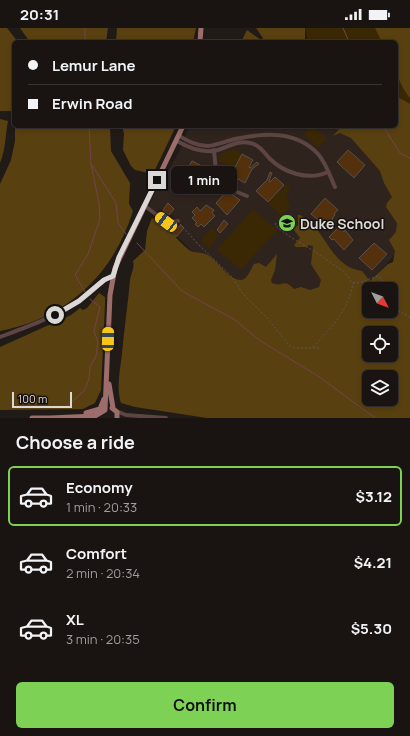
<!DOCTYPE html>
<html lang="en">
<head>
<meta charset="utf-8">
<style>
	:root { --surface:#191412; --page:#262120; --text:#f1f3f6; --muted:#9f9e9f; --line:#373332; --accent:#7dd154 }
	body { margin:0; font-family:Manrope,sans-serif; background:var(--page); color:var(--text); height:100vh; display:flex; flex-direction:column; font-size:15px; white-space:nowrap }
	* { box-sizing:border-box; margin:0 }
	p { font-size:13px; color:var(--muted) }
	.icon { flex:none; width:22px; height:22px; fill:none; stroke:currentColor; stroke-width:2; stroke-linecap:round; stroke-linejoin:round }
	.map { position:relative; height:390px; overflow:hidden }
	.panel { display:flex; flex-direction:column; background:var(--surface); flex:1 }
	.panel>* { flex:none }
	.top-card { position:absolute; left:12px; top:12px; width:386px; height:88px; border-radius:6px; box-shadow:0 2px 6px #0003,0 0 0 1px var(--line); display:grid; align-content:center; height:88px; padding:0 16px; background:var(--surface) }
	.needle { width:26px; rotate:132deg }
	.buttons { position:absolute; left:362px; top:254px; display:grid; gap:8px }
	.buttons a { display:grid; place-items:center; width:36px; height:36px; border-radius:6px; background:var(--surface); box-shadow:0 2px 6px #0003,0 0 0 1px var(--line); font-size:20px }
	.scale { position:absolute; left:12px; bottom:10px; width:60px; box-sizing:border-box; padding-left:4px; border:2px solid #dcd8d6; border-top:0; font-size:11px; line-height:14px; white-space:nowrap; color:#dcd8d6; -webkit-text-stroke:3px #18120f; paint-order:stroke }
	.end { position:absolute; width:18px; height:18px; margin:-9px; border:5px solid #dcd8d6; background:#111; box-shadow:0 0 0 2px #111 }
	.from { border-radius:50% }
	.bubble { position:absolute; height:28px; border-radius:6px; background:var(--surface); box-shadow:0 2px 6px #0003,0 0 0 1px var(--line); font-size:13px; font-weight:700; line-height:28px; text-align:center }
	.car { position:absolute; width:12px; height:24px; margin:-12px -6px; border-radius:5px; box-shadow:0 0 3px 1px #0007; background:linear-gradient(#f5c518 24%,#345 0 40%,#f5c518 0 76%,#345 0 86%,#f5c518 0) }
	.top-card b { display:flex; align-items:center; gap:14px; height:38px; font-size:15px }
	.top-card b+b { border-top:1px solid var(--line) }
	.top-card i { width:10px; height:10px; background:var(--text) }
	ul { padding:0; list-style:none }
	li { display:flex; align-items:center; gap:12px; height:60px; margin:0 8px 6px; padding:0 8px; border:2px solid transparent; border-radius:6px }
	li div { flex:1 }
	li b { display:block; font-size:15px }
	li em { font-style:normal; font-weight:700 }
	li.current { border-color:var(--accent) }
	li>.icon { width:36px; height:36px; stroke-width:1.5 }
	h2 { padding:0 16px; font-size:18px; line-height:48px }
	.button { display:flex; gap:8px; margin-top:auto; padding:8px 16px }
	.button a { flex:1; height:46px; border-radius:6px; background:var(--accent); color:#111; font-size:16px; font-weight:700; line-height:46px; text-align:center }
	.status { display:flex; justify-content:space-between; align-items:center; height:28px; padding:0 20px; background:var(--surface); direction:ltr }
	.status svg { height:11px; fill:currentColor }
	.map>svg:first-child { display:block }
	.built { fill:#2f231e }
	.green { fill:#3a2805 }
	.forest { fill:#594010; fill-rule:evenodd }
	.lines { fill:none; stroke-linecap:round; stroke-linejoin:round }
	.stream { stroke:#74424e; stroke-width:1 }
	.building { fill:#54300c; stroke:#56504c }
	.path { stroke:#5b5653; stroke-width:1; stroke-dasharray:2 2; stroke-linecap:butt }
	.minor { stroke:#5c4543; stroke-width:4 }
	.major { stroke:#9c6d6a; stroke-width:5 }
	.route { stroke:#dcd8d6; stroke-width:5 }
	.labels { text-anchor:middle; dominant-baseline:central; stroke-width:3; stroke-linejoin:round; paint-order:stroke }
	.poi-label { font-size:14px; font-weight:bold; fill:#dcd8d6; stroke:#18120f; text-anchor:start }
</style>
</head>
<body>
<div class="status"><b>20:31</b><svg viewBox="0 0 49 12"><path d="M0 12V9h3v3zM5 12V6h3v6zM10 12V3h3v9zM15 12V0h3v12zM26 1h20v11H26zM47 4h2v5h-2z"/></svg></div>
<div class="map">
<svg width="410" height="390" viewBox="0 0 410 390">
	<rect width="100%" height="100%" fill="#211b18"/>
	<!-- built -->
	<path class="built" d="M189,98H396L410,209L304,330L148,181L155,165L180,122Z"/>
	<!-- green -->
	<path class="green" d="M305,0H410V163L396,98V14H308Z
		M312,98L327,111L318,120L304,106Z
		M234,121L242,126L234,140L220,134L219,128L222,125Z
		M286,157L289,158V163L286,165L290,179L281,188L268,175Z
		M253,181L277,202L241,242L217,222Z
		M211,200L219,207L209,220L201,213Z"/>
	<!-- forest -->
	<path class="forest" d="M0,0H7L18,14H14V83H0Z
		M20,0H108L106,14H30Z
		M117,0H196L193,14H116Z
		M256,0H305V14H283L282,11L276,14H241L247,2L261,12L263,10Z
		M375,0H410V70C394,50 396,38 396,14H382Z
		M396,68L410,76V390H207L135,379L121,375C116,359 120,343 122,326C124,301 128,276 130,252C131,245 135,240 133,233L145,222L147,203L152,190C164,195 178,213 189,222C195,226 203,223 209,228C219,234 228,252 241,252C247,252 251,241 254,236L259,235L266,239L277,226L275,242L271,252L272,255C283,260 283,249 294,261L301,259L310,262L319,259L321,252L311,236L313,218L308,217L307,219H296L294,217L300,210L294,202L298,197V187H300C327,201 329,238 362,243L370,253L388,236L393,234L395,223L389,212L396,204L397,195L386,179L387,175L392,169L384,155L380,143L351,110L340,105L333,108L339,101L338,98H396ZM369,261H391V283H369ZM369,305H391V327H369ZM369,349H391V371H369Z
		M0,91L8,93C5,109 6,120 0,135Z
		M15,98H110L111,123L130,155L129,176L133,183C113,247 67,290 0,303V156L11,132L15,113Z
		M122,98H176L153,146L135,142L131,138L123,122L124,106Z
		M99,265L105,269V276L101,362L95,375L83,381L0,382V319L71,287L80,280L83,282L87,280Z"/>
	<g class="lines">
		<!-- stream -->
		<path class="stream" d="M85,0V14
			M343,0L349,14
			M383,98L400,125L410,130
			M92,137L116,175L118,195L126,206
			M137,215L182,263L235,292L259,312L318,348L375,390
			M85,264L75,247L88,226L100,191L99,175L91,136L89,98
			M66,379L84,363L89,351L90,339L96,328L98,314L94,303L100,279L90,271"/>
	</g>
	<!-- building -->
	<path class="building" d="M348,122L365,137L354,150L337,134Z
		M242,126L253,132L249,139L250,140L257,134L259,136L252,141L245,155L231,147Z
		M192,133L204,139L194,154L186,151L187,148L184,146Z
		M270,144L272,145L269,153L270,154L275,149L284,157L268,174L256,163L267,152Z
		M227,163L240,172L227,187L216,175Z
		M325,170L338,182L334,186L335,187L332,191L333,192L325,198L311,186Z
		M168,175L174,181L169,187L163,182Z
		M206,177L214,182L212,185L215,188L204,199L201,196L198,199L195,196L197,195L192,190L195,187L192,184L197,179L200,183Z
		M224,192L228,196L220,205L217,202Z
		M181,197L184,200L176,209L172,204Z
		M339,199L344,204L345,202L353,212L344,222L334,211L332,212L329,209Z
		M374,215L387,226L372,242L359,230Z"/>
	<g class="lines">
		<!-- path -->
		<path class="path" d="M276,195L275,197C291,212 314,221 331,235C340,241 346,244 351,254L358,255L378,248L383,253L386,261
			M180,196L196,214L233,250L243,266L268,291L289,317L295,320H320
			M391,279L410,289
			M313,319C331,300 349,282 353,255"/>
		<!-- minor -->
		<path class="minor" d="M179,108C188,113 197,118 208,118C217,117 226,113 235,111C264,105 296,102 318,126C326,135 330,148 335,159
			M177,113C189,120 203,126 218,122C228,119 238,112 250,115C258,116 264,124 269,130C284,145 308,153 328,144
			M214,122L216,144L237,164L247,168
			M145,178L166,194L178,193
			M0,309C29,298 61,287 86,268C95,262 102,250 113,248
			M116,383L126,387L166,390"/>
		<!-- major -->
		<path class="major" d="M200,14L201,0
			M109,356L113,380
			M112,380L117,384V390
			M86,385L100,381L104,371
			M32,390H53
			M50,390L95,388L105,382L110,267L115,240L183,98"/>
	</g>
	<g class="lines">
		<!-- route -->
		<path class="route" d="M55,287L79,273L104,252L113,248L119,229L157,152"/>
	</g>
	<!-- icons -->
	<defs>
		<symbol id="school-disc" viewBox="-11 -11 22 22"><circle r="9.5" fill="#7dd154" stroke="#18120f"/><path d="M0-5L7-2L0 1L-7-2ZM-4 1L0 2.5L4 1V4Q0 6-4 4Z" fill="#111"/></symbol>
	</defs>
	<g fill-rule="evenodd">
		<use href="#school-disc" x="277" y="185" width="20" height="20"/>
	</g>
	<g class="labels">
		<!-- poi labels -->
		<g class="poi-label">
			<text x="300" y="195">Duke School</text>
		</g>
	</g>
</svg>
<div class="buttons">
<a><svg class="needle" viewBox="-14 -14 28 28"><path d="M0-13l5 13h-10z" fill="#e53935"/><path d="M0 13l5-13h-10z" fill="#9f9e9f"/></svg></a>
<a><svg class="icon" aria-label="locate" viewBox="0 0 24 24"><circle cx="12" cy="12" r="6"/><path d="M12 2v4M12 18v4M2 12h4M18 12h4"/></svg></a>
<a><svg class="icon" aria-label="layers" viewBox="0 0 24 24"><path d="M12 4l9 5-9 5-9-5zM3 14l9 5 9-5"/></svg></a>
</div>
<div class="scale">100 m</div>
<i class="end from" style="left:55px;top:287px"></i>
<i class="end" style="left:157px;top:152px"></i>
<div class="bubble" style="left:171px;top:138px;width:66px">1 min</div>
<i class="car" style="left:166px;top:194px;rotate:307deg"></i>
<i class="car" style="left:108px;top:311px;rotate:1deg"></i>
<div class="top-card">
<b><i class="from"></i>Lemur Lane</b>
<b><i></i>Erwin Road</b>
</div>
</div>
<section class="panel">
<h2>Choose a ride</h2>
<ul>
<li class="current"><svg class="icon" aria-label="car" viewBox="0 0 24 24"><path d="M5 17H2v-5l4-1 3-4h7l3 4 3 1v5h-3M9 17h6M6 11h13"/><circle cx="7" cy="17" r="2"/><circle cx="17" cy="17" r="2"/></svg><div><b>Economy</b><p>1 min · 20:33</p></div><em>$3.12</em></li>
<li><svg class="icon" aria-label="car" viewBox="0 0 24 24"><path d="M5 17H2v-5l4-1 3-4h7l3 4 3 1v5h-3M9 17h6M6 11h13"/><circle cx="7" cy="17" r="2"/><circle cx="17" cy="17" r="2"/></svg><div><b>Comfort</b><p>2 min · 20:34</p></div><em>$4.21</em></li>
<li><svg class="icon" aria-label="car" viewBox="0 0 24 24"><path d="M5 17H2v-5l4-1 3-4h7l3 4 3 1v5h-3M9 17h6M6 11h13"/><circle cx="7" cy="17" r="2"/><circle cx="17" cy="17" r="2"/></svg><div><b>XL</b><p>3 min · 20:35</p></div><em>$5.30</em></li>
</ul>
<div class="button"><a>Confirm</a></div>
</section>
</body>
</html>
